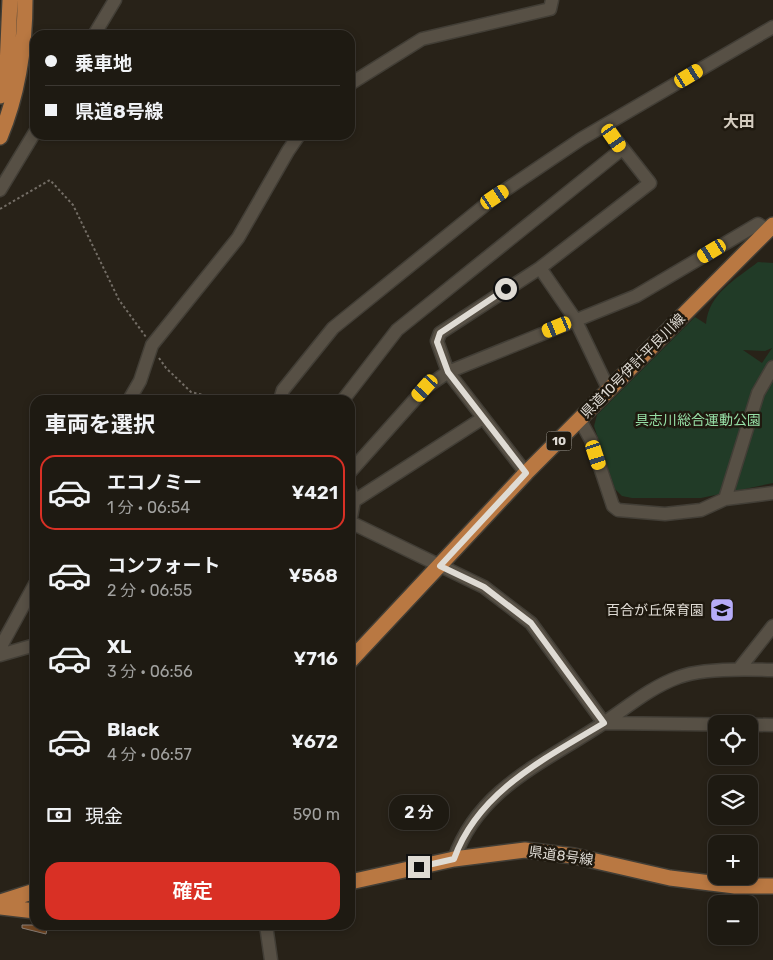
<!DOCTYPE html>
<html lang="ja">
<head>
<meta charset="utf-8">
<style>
	:root { --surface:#1e1a12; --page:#26231b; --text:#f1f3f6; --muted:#a1a19f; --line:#3c3832; --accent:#d93025 }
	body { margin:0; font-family:Rubik,"Noto Sans JP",sans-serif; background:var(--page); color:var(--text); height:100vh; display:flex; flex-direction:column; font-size:19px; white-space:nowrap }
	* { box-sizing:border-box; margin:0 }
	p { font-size:16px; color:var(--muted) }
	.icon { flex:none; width:28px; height:28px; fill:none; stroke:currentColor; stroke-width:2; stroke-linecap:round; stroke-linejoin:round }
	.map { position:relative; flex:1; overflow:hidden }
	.details { position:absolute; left:30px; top:395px; width:325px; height:535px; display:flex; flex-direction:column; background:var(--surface); border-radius:15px; box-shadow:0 2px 8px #0003,0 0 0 1px var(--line) }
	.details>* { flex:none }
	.hud { position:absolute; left:30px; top:30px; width:325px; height:110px; border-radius:15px; box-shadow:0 2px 8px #0003,0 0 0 1px var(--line); display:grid; align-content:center; height:110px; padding:0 15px; background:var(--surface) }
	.controls { position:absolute; left:708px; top:715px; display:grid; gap:10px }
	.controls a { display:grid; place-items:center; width:50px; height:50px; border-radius:10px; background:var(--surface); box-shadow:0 2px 8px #0003,0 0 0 1px var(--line); font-size:25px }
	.end { position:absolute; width:22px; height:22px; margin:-11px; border:6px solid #dfdbd4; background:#111; box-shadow:0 0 0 2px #111 }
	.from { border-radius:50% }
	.bubble { position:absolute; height:35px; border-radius:15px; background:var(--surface); box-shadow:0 2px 8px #0003,0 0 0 1px var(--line); font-size:16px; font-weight:600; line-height:35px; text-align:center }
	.car { position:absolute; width:15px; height:30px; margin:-15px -8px; border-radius:6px; box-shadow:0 0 4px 1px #0007; background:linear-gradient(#f5c518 24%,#345 0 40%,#f5c518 0 76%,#345 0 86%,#f5c518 0) }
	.hud b { display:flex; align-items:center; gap:18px; height:48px; font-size:19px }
	.hud b+b { border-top:1px solid var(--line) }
	.hud i { width:12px; height:12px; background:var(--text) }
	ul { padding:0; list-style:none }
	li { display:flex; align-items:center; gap:15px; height:75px; margin:0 10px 8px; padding:0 5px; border:2px solid transparent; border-radius:15px }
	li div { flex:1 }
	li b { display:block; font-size:19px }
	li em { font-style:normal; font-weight:600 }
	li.selected { border-color:var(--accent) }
	li>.icon { width:45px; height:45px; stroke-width:1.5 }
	h2 { padding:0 15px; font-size:22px; line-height:60px }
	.pay { display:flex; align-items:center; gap:12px; height:55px; padding:0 15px; font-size:19px }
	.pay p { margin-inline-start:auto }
	.cta { display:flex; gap:10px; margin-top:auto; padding:10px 15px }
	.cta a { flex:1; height:58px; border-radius:15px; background:var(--accent); color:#fff; font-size:20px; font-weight:600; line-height:58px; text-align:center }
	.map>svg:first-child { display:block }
	.green { fill:#213b27; fill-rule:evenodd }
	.building { fill:#714622; stroke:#897d74 }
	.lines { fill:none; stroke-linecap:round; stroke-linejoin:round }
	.minor-casing { stroke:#423e36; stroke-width:15 }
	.major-casing { stroke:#423e36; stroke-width:18 }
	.path { stroke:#746e66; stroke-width:2; stroke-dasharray:2.5 2.5; stroke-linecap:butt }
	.minor { stroke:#575045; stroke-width:12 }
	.major { stroke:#b97842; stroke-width:15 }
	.route { stroke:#dfdbd4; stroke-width:6 }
	.labels { text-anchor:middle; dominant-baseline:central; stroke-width:5; stroke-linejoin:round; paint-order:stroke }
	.shield { fill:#1f190f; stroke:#a5a199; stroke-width:1 }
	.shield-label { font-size:12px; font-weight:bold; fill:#dfdbd4 }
	.street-label { font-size:14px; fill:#dfdbd4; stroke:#1f190f }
	.park-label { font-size:14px; fill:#96dfa6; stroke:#1f190f }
	.poi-label { font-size:14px; fill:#dfdbd4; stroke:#1f190f; text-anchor:end }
	.quarter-label { font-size:16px; font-weight:bold; fill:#d5cdc0; stroke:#1f190f }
</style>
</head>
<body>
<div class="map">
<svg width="773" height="960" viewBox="0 0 773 960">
	<rect width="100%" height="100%" fill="#282218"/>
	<!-- green -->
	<path class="green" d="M758,262L773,263V483L701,498H632L622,496L615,489L594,426L597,415L695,317L706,324C708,294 736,279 758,262ZM772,348L762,363L743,350L765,351Z"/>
	<!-- building -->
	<path class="building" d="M22,925H48L46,934L22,928Z"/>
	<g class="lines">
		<defs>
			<path id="minor" d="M94,35L115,0
				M350,84L422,39L550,9L552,0
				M0,190L35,132
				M540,268L575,319L609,390
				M129,400L140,381L152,345L238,238L288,151L299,135
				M280,400L283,390L333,328L495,197L581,139L773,27
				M343,400L397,330L622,149
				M580,420L591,440L613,506L618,510L665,514L701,510L725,499L773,493
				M350,472L425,388L448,372L636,296L758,224L768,230
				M526,473L448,372L437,341L440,333L540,268L650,183L605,126
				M350,489L354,501L350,522
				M725,499L758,393L773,367
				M354,501L483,418
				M350,522L484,587L531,623L604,723
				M0,648L35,584
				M0,655L35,645
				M739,669L773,626
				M604,723L773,725
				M454,859C479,787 546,762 605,722C629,706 651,687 679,677C702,668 748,669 773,670
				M266,925L271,960"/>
			<path id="major" d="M0,96L7,67L10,0
				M0,137C18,94 25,47 25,0
				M350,661L526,473L773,225
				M350,882L454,859L525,850L574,856L670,878L735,886H773
				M0,902L35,891
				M0,907L35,911"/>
		</defs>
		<!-- minor casing -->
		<use href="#minor" class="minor-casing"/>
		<!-- major casing -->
		<use href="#major" class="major-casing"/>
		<!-- path -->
		<path class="path" d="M0,209L50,180L73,205L119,300L146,337
			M159,358L166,368L191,392L223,400"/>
		<!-- minor -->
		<use href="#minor" class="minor"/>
		<!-- major -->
		<use href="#major" class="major"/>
	</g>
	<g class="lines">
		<!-- route -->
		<path class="route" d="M419,867L454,859C478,791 546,758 604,723L531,623L484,587L440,566L526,473L448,372L437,342L440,333L506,289"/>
	</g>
	<!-- icons -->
	<defs>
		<symbol id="school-square" viewBox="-11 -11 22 22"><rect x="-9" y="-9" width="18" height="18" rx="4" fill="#b6acf8" stroke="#1f190f"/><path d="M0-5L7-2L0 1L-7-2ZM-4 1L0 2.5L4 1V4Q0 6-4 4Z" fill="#111"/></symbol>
	</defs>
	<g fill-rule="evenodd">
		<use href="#school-square" x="708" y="596" width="28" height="28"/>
	</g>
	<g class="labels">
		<!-- shield labels -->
		<rect class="shield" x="546.5" y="431.5" width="25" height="19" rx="4"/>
		<g class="shield-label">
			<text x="559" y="441">10</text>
		</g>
		<!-- street labels -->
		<g class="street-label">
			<text transform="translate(633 366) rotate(-45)">県道10号伊計平良川線</text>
			<text transform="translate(561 856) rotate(8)">県道8号線</text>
		</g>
		<!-- park labels -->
		<g class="park-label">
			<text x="698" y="420">具志川総合運動公園</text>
		</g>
		<!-- poi labels -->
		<g class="poi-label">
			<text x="704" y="610">百合が丘保育園</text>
		</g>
		<!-- quarter labels -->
		<g class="quarter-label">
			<text x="739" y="121">大田</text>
		</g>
	</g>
</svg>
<div class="controls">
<a><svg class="icon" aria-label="locate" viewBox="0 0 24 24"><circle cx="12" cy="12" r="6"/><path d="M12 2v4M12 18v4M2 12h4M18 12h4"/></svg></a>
<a><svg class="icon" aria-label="layers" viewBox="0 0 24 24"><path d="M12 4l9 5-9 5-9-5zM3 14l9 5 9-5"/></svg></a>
<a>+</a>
<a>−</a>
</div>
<i class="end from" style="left:506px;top:289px"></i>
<i class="end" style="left:419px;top:867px"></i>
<div class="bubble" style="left:389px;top:795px;width:60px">2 分</div>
<i class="car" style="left:689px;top:76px;rotate:59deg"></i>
<i class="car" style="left:614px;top:138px;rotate:145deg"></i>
<i class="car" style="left:495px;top:197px;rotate:56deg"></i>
<i class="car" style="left:712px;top:251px;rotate:239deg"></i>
<i class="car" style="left:557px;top:327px;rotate:248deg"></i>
<i class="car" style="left:425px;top:388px;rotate:222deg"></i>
<i class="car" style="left:596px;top:455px;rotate:162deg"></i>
<div class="hud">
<b><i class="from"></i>乗車地</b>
<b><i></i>県道8号線</b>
</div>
<section class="details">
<h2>車両を選択</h2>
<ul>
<li class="selected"><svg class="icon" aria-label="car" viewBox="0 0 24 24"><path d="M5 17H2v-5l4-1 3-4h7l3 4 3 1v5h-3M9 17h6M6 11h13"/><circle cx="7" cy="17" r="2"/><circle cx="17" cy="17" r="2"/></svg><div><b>エコノミー</b><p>1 分 · 06:54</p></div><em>¥421</em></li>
<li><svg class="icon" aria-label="car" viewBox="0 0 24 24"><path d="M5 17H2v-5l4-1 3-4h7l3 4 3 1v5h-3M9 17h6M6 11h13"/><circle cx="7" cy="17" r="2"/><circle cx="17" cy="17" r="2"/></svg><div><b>コンフォート</b><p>2 分 · 06:55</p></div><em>¥568</em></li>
<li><svg class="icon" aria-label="car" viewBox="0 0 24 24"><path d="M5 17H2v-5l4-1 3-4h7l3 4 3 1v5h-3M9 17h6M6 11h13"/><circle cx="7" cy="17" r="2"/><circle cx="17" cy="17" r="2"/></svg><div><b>XL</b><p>3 分 · 06:56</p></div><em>¥716</em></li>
<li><svg class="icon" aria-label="car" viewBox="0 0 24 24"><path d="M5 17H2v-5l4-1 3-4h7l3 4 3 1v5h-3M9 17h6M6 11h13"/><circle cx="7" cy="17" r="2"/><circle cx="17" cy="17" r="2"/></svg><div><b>Black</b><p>4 分 · 06:57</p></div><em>¥672</em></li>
</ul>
<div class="pay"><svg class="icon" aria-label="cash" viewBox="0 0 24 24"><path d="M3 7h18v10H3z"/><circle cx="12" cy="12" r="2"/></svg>現金<p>590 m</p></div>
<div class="cta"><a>確定</a></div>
</section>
</div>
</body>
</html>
